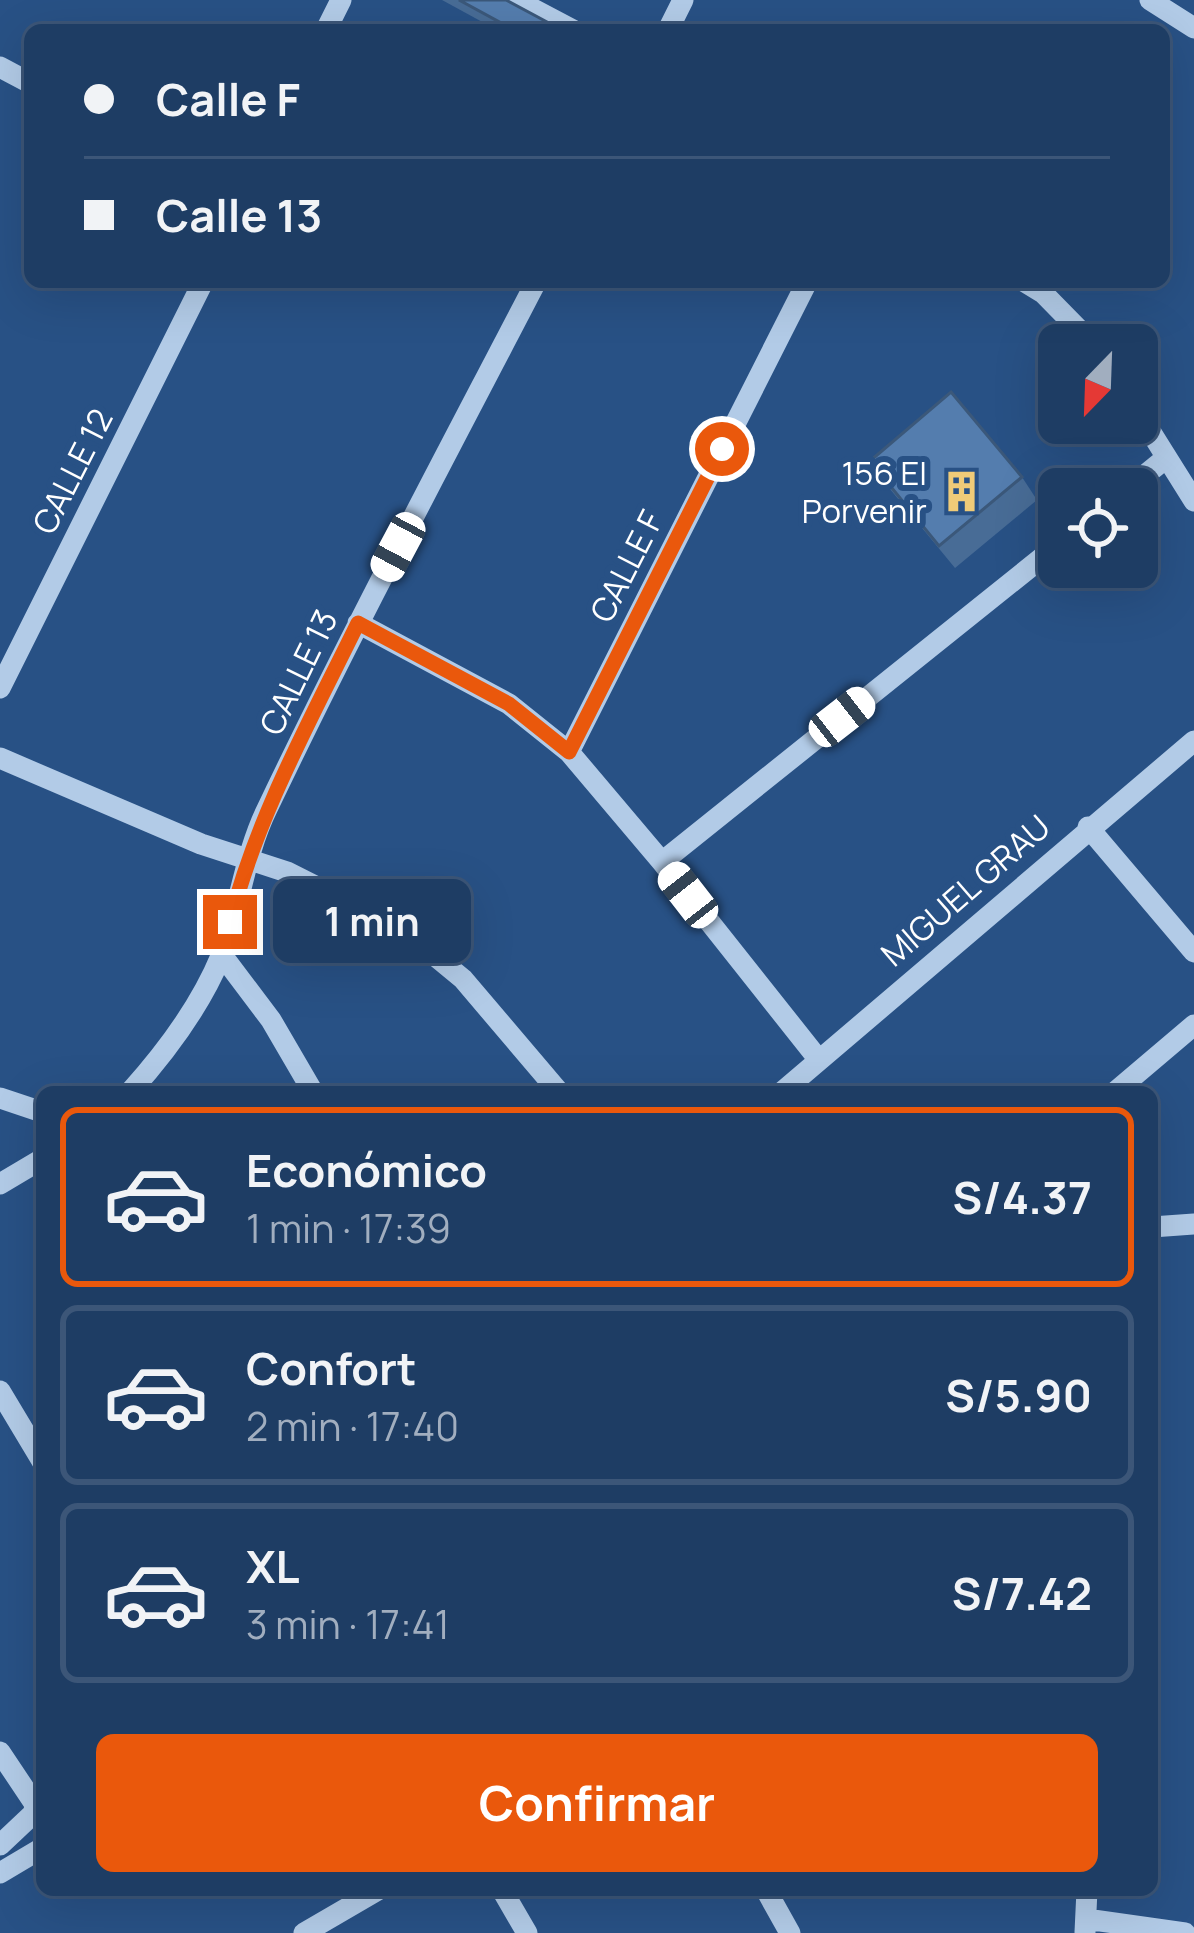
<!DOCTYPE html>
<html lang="es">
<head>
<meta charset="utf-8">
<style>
	:root { --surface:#1e3d64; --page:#26446a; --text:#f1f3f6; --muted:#a1aebf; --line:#3c5678; --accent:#ea580c }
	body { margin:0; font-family:Manrope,sans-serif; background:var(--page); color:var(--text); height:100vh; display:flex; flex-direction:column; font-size:45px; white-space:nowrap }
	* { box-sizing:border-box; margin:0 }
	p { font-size:39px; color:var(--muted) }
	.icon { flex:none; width:66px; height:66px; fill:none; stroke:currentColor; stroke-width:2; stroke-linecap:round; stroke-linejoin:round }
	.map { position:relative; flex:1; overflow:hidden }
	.side { position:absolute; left:36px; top:1086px; width:1122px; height:810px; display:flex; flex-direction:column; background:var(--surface); border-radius:18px; box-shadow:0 12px 48px #0002,0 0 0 3px var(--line) }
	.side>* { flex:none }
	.banner { position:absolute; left:24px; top:24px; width:1146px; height:264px; border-radius:18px; box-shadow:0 12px 48px #0002,0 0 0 3px var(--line); display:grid; align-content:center; height:264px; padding:0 60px; background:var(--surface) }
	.needle { width:78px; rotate:203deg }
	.fabs { position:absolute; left:1038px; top:324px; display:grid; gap:24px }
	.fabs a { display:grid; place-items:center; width:120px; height:120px; border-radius:18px; background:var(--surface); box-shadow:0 12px 48px #0002,0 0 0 3px var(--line); font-size:60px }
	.end { position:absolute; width:54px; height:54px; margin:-27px; border:15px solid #ea580c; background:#fff; box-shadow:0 0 0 6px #fff }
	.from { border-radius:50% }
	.bubble { position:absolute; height:84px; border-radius:18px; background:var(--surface); box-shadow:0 12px 48px #0002,0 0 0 3px var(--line); font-size:39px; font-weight:700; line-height:84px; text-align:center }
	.car { position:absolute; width:36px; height:72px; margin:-36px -18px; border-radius:15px; box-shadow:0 0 9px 3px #0007; background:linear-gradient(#fff 24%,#345 0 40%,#fff 0 76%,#345 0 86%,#fff 0) }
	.banner b { display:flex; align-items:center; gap:42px; height:114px; font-size:45px }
	.banner b+b { border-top:3px solid var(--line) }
	.banner i { width:30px; height:30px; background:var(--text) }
	ul { padding:21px 0 0; list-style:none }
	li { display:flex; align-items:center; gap:36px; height:180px; margin:0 24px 18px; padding:0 36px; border:6px solid var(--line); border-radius:18px }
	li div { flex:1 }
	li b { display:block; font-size:45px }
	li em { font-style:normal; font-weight:700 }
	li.current { border-color:var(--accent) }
	li>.icon { width:108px; height:108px; stroke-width:1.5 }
	.cta { display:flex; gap:24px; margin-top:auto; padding:24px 60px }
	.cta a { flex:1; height:138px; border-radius:18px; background:var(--accent); color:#fff; font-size:48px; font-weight:700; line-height:138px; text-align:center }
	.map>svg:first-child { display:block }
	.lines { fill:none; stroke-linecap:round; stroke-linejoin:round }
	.minor { stroke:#b2cbe7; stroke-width:21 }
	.wall { fill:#486c96 }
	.building { fill:#547dae; stroke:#3b587a; stroke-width:3 }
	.route { stroke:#ea580c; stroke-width:15 }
	.labels { text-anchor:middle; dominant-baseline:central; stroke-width:12; stroke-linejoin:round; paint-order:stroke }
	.street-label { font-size:33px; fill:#fff; stroke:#285185 }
	.poi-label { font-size:33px; fill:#fff; stroke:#285185; text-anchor:end }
</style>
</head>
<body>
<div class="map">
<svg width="1194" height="1933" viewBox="0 0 1194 1933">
	<rect width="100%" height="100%" fill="#285185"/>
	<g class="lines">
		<!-- minor -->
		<path class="minor" d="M516,0L573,30
			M1150,0L1194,28
			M326,30L341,0
			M668,30L683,0
			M0,67L30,83
			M1025,282L1043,293L1094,345
			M1137,410L1194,501
			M1128,489L1166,458
			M358,623L509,704L569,752L662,862L819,1060
			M0,688L203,282
			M569,752L807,282
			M0,758L201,844L287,872L406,932L463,979L559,1092
			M1088,827L1194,952
			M662,862L1059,544
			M222,955L271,1020L313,1092
			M130,1092C166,1052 200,1007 221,956C240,908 244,856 267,809C352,631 445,457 536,282
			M782,1092L1194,741
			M1115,1092L1194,1025
			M0,1098L42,1112
			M0,1184L42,1159
			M1152,1227L1194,1224
			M0,1391L42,1461
			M0,1752L34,1803L35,1812L0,1845
			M0,1873L42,1848
			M502,1890L527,1933
			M766,1890L790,1933
			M1086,1919L1185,1933
			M1085,1932L1087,1890
			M304,1933L378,1890"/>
	</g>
	<!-- wall -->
	<path class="wall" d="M442,0H506L562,30H497Z
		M870,461L1022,477L1037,500L955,568L885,483Z"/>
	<!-- building -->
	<path class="building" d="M459,0H506L562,30H514Z
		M951,392L1022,477L939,546L870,461Z"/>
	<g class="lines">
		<!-- route -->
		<path class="route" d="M230,922C257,816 310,721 358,623L509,704L569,752L722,449"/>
	</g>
	<!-- icons -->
	<defs>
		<symbol id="building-bare" viewBox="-9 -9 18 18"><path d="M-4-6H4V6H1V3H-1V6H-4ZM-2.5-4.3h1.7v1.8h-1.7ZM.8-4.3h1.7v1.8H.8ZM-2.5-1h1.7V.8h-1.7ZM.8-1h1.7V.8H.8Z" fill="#efcb78" stroke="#285185" stroke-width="2.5" paint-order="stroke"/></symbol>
	</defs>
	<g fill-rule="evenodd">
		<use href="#building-bare" x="932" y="462" width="59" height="59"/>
	</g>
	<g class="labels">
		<!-- street labels -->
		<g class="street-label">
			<text transform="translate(72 471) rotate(-63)">CALLE 12</text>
			<text transform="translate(626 566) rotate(-63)">CALLE F</text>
			<text transform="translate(298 672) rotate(-64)">CALLE 13</text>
			<text transform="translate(965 890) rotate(-41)">MIGUEL GRAU</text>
		</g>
		<!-- poi labels -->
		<g class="poi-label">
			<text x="927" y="472">156 El<tspan x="927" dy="38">Porvenir</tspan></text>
		</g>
	</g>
</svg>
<div class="fabs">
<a><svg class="needle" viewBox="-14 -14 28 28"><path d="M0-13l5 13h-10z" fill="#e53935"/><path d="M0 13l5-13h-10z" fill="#a1aebf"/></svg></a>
<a><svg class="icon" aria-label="locate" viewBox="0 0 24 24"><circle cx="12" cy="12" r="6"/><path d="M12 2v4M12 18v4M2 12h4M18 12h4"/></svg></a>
</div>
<i class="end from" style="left:722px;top:449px"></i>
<i class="end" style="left:230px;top:922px"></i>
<div class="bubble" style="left:273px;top:879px;width:198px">1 min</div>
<i class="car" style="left:398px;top:547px;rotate:208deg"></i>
<i class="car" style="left:842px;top:717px;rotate:52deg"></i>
<i class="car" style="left:688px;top:895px;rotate:322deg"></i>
<div class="banner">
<b><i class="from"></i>Calle F</b>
<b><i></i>Calle 13</b>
</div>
<section class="side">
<ul>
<li class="current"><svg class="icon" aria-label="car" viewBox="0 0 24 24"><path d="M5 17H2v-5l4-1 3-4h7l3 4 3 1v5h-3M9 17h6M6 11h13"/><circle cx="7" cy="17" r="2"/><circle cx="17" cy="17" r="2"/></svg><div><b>Económico</b><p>1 min · 17:39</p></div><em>S/4.37</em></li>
<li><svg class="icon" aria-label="car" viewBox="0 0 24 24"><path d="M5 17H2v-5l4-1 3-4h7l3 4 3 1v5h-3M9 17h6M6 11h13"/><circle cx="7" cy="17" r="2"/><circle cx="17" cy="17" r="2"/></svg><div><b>Confort</b><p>2 min · 17:40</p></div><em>S/5.90</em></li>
<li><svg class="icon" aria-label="car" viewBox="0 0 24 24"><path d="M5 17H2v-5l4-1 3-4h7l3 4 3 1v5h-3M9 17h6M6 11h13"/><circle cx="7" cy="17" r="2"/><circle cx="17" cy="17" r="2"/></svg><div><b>XL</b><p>3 min · 17:41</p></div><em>S/7.42</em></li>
</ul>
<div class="cta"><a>Confirmar</a></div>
</section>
</div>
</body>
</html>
